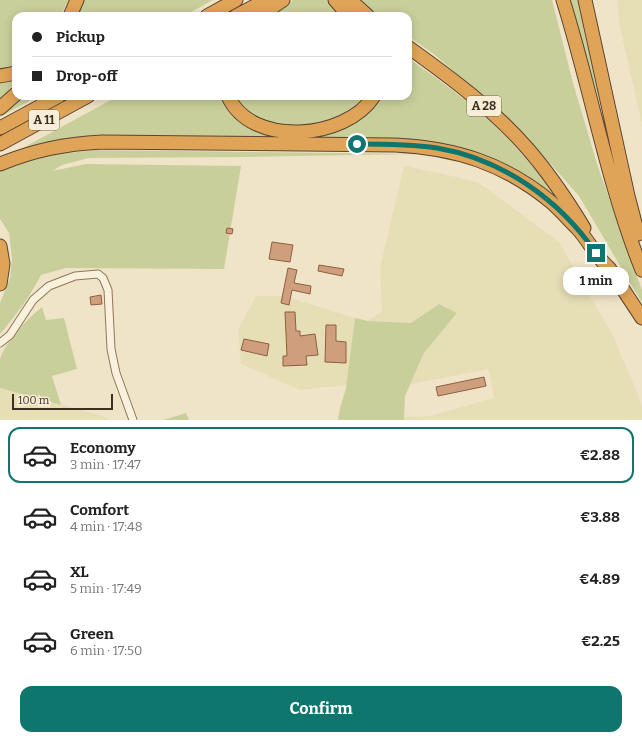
<!DOCTYPE html>
<html lang="en">
<head>
<meta charset="utf-8">
<style>
	:root { --surface:#fff; --page:#f2f2f2; --text:#222; --muted:#767676; --line:#e0e0e0; --accent:#0f766e }
	body { margin:0; font-family:Bitter,serif; background:var(--page); color:var(--text); height:100vh; display:flex; flex-direction:column; font-size:15px; white-space:nowrap }
	* { box-sizing:border-box; margin:0 }
	p { font-size:13px; color:var(--muted) }
	.icon { flex:none; width:22px; height:22px; fill:none; stroke:currentColor; stroke-width:2; stroke-linecap:round; stroke-linejoin:round }
	.map { position:relative; height:420px; overflow:hidden }
	.sheet { display:flex; flex-direction:column; background:var(--surface); flex:1 }
	.sheet>* { flex:none }
	.hud { position:absolute; left:12px; top:12px; width:400px; height:88px; border-radius:12px; box-shadow:0 2px 10px #0003; display:grid; align-content:center; height:88px; padding:0 20px; background:var(--surface) }
	.scale { position:absolute; left:12px; bottom:10px; width:101px; box-sizing:border-box; padding-left:4px; border:2px solid #3d2e20; border-top:0; font-size:11px; line-height:14px; white-space:nowrap; color:#3d2e20; -webkit-text-stroke:3px #f7eed8; paint-order:stroke }
	.end { position:absolute; width:18px; height:18px; margin:-9px; border:5px solid #0f766e; background:#fff; box-shadow:0 0 0 2px #fff }
	.from { border-radius:50% }
	.bubble { position:absolute; height:28px; border-radius:12px; background:var(--surface); box-shadow:0 2px 10px #0003; font-size:13px; font-weight:700; line-height:28px; text-align:center }
	.hud b { display:flex; align-items:center; gap:14px; height:38px; font-size:15px }
	.hud b+b { border-top:1px solid var(--line) }
	.hud i { width:10px; height:10px; background:var(--text) }
	ul { padding:7px 0 0; list-style:none }
	li { display:flex; align-items:center; gap:12px; height:56px; margin:0 8px 6px; padding:0 12px; border:2px solid transparent; border-radius:12px }
	li div { flex:1 }
	li b { display:block; font-size:15px }
	li em { font-style:normal; font-weight:700 }
	li.active { border-color:var(--accent) }
	li>.icon { width:36px; height:36px; stroke-width:1.5 }
	.cta { display:flex; gap:8px; margin-top:auto; padding:8px 20px }
	.cta a { flex:1; height:46px; border-radius:12px; background:var(--accent); color:#fff; font-size:16px; font-weight:700; line-height:46px; text-align:center }
	.map>svg:first-child { display:block }
	.farmland { fill:#e6deb5 }
	.green { fill:#c9cf9b }
	.building { fill:#cf9f7d; stroke:#8d5f41 }
	.lines { fill:none; stroke-linecap:round; stroke-linejoin:round }
	.minor-casing { stroke:#8d765c; stroke-width:9 }
	.motorway-casing { stroke:#5b4430; stroke-width:15 }
	.minor { stroke:#faf1dc; stroke-width:7 }
	.motorway { stroke:#e0a458; stroke-width:13 }
	.route { stroke:#0f766e; stroke-width:5 }
	.labels { text-anchor:middle; dominant-baseline:central; stroke-width:3.5; stroke-linejoin:round; paint-order:stroke }
	.shield { fill:#f7eed8; stroke:#756857; stroke-width:1 }
	.shield-label { font-size:12px; font-weight:bold; fill:#3d2e20 }
</style>
</head>
<body>
<div class="map">
<svg width="642" height="420" viewBox="0 0 642 420">
	<rect width="100%" height="100%" fill="#f0e4c8"/>
	<!-- farmland -->
	<path class="farmland" d="M617,0H642V124L620,27Z
		M404,166L448,175L479,183L559,242L612,334L637,392L642,407V420H404V417L431,416L494,398L489,369L411,384L424,353L457,313L439,304L411,323L368,321L382,312L380,268Z
		M256,296H282L290,298L355,318L347,385L300,390L241,364L238,330Z
		M0,388L103,416L109,420H0Z"/>
	<!-- green -->
	<path class="green" d="M0,0H69L60,16H16V67L0,72Z
		M80,0H213L184,16H73Z
		M293,0H329L343,16H269Z
		M358,0H552L573,83L598,167L642,290V303L579,196L516,125L435,55L408,36V16H378Z
		M570,0H579L606,124Z
		M408,58C440,80 474,105 501,132C525,156 546,182 567,208L475,153L108,137L1,160L118,96H222L227,108L237,120L259,132L275,135L365,114L380,96H408Z
		M16,76V85L0,100V82Z
		M20,96H38L0,117V114Z
		M234,96H368L357,108L339,118L318,123L298,126H278L248,114Z
		M95,150L421,154L245,157L89,158L62,165L52,171L86,164L241,166L224,269L66,268L41,275C29,298 17,314 0,334V303L10,278L12,258L9,233L0,219V169L51,155Z
		M439,304L457,313L424,353L405,396L404,420H338L340,408L346,388L355,318L368,321L411,323Z
		M42,307L46,320L64,318L77,369L52,376L61,405L0,388C0,379 0,367 0,359C6,341 28,318 42,307Z
		M186,413L189,420H163Z"/>
	<!-- building -->
	<path class="building" d="M227,228L233,229L232,234L226,233Z
		M272,242L293,245L290,262L269,259Z
		M319,265L344,269L342,276L318,271Z
		M288,268L297,270L294,283L311,286L310,294L292,290L289,305L281,303Z
		M101,295L102,304L91,305L90,297Z
		M285,312H295L296,331H300V336L315,334L318,355L306,356L307,365L283,366V356H287Z
		M326,325H336V341L346,342V363L325,362Z
		M244,339L269,344L267,356L241,350Z
		M484,377L486,386L438,396L436,387Z"/>
	<g class="lines">
		<defs>
			<path id="minor" d="M0,343L10,335L33,300L49,286L75,276L98,274L103,278L108,290L111,349L116,373L133,420"/>
			<path id="motorway" d="M335,0L349,16
				M350,0L368,16
				M563,0C591,89 607,183 642,270
				M585,0L628,196L638,234
				M70,16L77,0
				M207,16L236,0
				M236,16L266,0
				M259,16L283,0
				M408,47C450,77 493,109 527,148C549,173 567,200 584,228
				M0,76L16,73
				M228,96C251,148 346,140 374,96
				M0,108L16,94
				M0,128L59,96
				M0,144L88,96
				M0,164C35,150 64,144 102,142L395,145C455,148 504,163 551,202C560,210 568,219 577,228C589,241 596,257 609,268L642,318
				M0,246L3,264L0,284"/>
		</defs>
		<!-- minor casing -->
		<use href="#minor" class="minor-casing"/>
		<!-- motorway casing -->
		<use href="#motorway" class="motorway-casing"/>
		<!-- minor -->
		<use href="#minor" class="minor"/>
		<!-- motorway -->
		<use href="#motorway" class="motorway"/>
	</g>
	<g class="lines">
		<!-- route -->
		<path class="route" d="M357,144C384,144 410,144 437,148C502,159 559,199 596,253"/>
	</g>
	<g class="labels">
		<!-- shield labels -->
		<g class="shield">
			<rect x="467" y="96" width="34" height="20" rx="3"/>
			<rect x="29" y="110" width="30" height="20" rx="3"/>
		</g>
		<g class="shield-label">
			<text x="484" y="106">A 28</text>
			<text x="44" y="120">A 11</text>
		</g>
	</g>
</svg>
<div class="scale">100 m</div>
<i class="end from" style="left:357px;top:144px"></i>
<i class="end" style="left:596px;top:253px"></i>
<div class="bubble" style="left:563px;top:267px;width:66px">1 min</div>
<div class="hud">
<b><i class="from"></i>Pickup</b>
<b><i></i>Drop-off</b>
</div>
</div>
<section class="sheet">
<ul>
<li class="active"><svg class="icon" aria-label="car" viewBox="0 0 24 24"><path d="M5 17H2v-5l4-1 3-4h7l3 4 3 1v5h-3M9 17h6M6 11h13"/><circle cx="7" cy="17" r="2"/><circle cx="17" cy="17" r="2"/></svg><div><b>Economy</b><p>3 min · 17:47</p></div><em>€2.88</em></li>
<li><svg class="icon" aria-label="car" viewBox="0 0 24 24"><path d="M5 17H2v-5l4-1 3-4h7l3 4 3 1v5h-3M9 17h6M6 11h13"/><circle cx="7" cy="17" r="2"/><circle cx="17" cy="17" r="2"/></svg><div><b>Comfort</b><p>4 min · 17:48</p></div><em>€3.88</em></li>
<li><svg class="icon" aria-label="car" viewBox="0 0 24 24"><path d="M5 17H2v-5l4-1 3-4h7l3 4 3 1v5h-3M9 17h6M6 11h13"/><circle cx="7" cy="17" r="2"/><circle cx="17" cy="17" r="2"/></svg><div><b>XL</b><p>5 min · 17:49</p></div><em>€4.89</em></li>
<li><svg class="icon" aria-label="car" viewBox="0 0 24 24"><path d="M5 17H2v-5l4-1 3-4h7l3 4 3 1v5h-3M9 17h6M6 11h13"/><circle cx="7" cy="17" r="2"/><circle cx="17" cy="17" r="2"/></svg><div><b>Green</b><p>6 min · 17:50</p></div><em>€2.25</em></li>
</ul>
<div class="cta"><a>Confirm</a></div>
</section>
</body>
</html>
